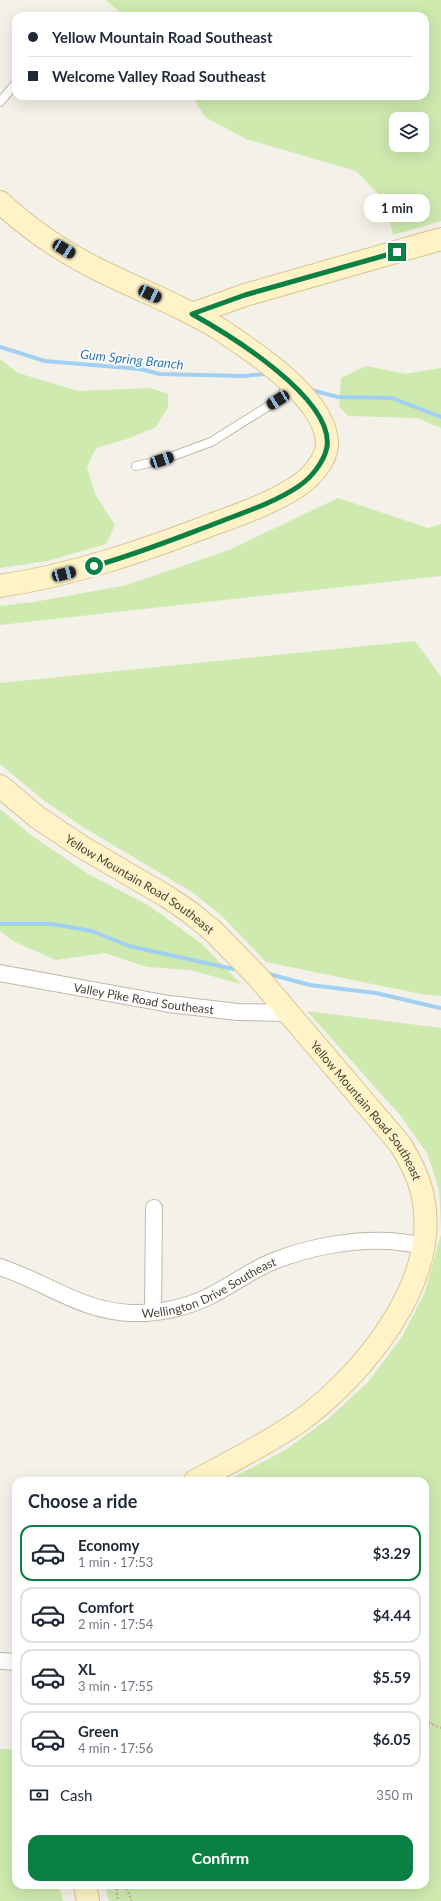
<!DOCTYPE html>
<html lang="en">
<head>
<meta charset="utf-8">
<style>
	:root { --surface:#fff; --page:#f6f6f7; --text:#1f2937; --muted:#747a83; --line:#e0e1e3; --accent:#0b8043 }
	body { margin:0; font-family:Lato,sans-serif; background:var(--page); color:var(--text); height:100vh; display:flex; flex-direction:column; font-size:15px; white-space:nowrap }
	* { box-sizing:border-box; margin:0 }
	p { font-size:13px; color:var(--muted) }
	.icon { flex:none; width:22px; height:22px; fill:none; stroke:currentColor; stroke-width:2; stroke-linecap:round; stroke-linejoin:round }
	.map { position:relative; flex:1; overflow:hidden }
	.drawer { position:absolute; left:12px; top:1477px; width:417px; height:412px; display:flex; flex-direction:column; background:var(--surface); border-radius:12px; box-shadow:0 4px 16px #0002 }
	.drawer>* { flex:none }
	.banner { position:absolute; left:12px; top:12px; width:417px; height:88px; border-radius:12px; box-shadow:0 4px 16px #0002; display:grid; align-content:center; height:88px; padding:0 16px; background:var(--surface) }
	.controls { position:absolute; left:389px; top:112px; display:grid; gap:8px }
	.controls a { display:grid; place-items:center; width:40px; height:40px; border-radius:8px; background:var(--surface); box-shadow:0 4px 16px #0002; font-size:20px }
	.end { position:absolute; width:18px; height:18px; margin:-9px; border:5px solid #0b8043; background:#fff; box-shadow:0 0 0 2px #fff }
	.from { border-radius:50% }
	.bubble { position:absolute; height:28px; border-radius:12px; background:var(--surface); box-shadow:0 4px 16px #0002; font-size:13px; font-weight:700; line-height:28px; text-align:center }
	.car { position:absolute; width:12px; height:24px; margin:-12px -6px; border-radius:5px; box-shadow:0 0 3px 1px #0007; background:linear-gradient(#222 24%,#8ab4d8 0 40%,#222 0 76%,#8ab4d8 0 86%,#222 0) }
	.banner b { display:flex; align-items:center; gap:14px; height:38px; font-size:15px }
	.banner b+b { border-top:1px solid var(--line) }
	.banner i { width:10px; height:10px; background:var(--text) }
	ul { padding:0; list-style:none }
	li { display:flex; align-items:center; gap:12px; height:56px; margin:0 8px 6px; padding:0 8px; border:2px solid var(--line); border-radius:12px }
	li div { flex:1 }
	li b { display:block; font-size:15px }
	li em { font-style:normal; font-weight:700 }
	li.on { border-color:var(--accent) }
	li>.icon { width:36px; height:36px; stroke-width:1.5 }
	h2 { padding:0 16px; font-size:18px; line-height:48px }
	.pay { display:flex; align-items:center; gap:10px; height:44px; padding:0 16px; font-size:15px }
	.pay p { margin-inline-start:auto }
	.action { display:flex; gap:8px; margin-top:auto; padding:8px 16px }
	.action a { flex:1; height:46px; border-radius:12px; background:var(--accent); color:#fff; font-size:16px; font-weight:700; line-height:46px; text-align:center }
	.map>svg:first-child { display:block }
	.green { fill:#ceeaaf; fill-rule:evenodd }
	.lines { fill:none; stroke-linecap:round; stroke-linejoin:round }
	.stream { stroke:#a2d0f2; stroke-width:4 }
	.lane-casing { stroke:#c0b9aa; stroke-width:10 }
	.street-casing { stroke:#c0b9aa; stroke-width:18 }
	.secondary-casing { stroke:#d6c696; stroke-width:24 }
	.path { stroke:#c2b59b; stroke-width:2.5; stroke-dasharray:2 2; stroke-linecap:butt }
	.lane { stroke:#fff; stroke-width:8 }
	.street { stroke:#fff; stroke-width:16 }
	.secondary { stroke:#fff3c7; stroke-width:22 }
	.route { stroke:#0b8043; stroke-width:5 }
	.labels { text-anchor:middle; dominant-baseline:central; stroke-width:3; stroke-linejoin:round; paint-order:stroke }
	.street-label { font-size:12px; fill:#484136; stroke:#fff }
	.water-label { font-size:13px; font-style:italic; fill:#2c79b7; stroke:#fff }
</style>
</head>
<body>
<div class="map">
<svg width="441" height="1901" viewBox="0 0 441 1901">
	<rect width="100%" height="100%" fill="#f4f1e8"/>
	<!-- green -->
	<path class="green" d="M106,0H441V221L393,235L385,201L356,171L246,139L205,117L192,96H425V16H124ZM396,119H422V145H396Z
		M0,359L18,373L78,391L150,388L168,394V407L156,427L127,439L96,448L87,467L95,494L115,525L106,544L47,561L0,568Z
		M366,366L406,374L441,368V428L417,418L348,416L339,406L341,378Z
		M338,498L428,528L441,524V576L0,625V606L34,602L127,585L229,550Z
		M415,641L441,677V996L421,994L266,962L221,915L192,892L83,827L42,799L0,764V683Z
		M0,809L31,835L88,874L148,905L202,944L241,984L190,970L147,967L105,953L56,960L13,941L0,931Z
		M307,1011L441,1028V1229L439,1190L428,1155L400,1115Z
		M441,1234V1901H109L105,1885H425V1481H226L284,1451L329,1418L368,1382L402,1337L425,1292Z
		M0,1749H16V1885H59L63,1901H0Z"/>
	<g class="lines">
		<!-- stream -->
		<path class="stream" d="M0,347L45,361L140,369L160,374L243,376L265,374
			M311,390L338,397L392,398L441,417
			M0,924H52L92,931L129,946L233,969
			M269,974L310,985L376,993L440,1008"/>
		<defs>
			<path id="lane" d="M0,102L16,83
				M136,466L162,460L211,442L278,400L283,394L287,382"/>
			<g id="street">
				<path id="s1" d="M0,973L169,1004L238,1012L288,1013"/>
				<path id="s2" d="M0,1267C46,1282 81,1311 131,1313C157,1314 186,1308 210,1296C232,1285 251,1270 274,1261C309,1247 352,1239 390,1241C401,1242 412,1244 423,1245"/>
				<path d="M153,1312L154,1208"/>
				<path d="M0,1661L16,1662"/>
			</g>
			<g id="secondary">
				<path d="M0,202C28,228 63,252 97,269C139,290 185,307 224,332C257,354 328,401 327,445C326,461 310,478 298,486C271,504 238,515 208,526C140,552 72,575 0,586"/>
				<path d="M192,314L245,295L441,239"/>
				<path id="s3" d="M0,786L37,817L82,847L166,896L191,913L214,932L257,976L400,1144C412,1163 421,1181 424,1203C437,1285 362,1376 300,1421C267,1444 230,1462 195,1481"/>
				<path d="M85,1885L88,1901"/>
			</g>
		</defs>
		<!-- lane casing -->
		<use href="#lane" class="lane-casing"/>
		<!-- street casing -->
		<use href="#street" class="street-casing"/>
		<!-- secondary casing -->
		<use href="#secondary" class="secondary-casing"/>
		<!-- path -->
		<path class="path" d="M425,1721L441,1728
			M116,1885L118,1901
			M125,1885L132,1901"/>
		<!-- lane -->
		<use href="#lane" class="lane"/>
		<!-- street -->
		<use href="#street" class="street"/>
		<!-- secondary -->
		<use href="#secondary" class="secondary"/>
	</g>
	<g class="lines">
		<!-- route -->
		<path class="route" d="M94,566C134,555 174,539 214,524C242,513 274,503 299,486C311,478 324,462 327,447C334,398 228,334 192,314L245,295L397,252"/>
	</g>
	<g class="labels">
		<!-- street labels -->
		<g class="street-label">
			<text stroke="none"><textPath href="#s3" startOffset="171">Yellow Mountain Road Southeast</textPath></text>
			<text stroke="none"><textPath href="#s1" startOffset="146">Valley Pike Road Southeast</textPath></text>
			<text stroke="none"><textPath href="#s3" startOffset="495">Yellow Mountain Road Southeast</textPath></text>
			<text stroke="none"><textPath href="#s2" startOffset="223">Wellington Drive Southeast</textPath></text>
		</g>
		<!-- water labels -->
		<g class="water-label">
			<text transform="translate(132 359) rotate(6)">Gum Spring Branch</text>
		</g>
	</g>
</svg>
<div class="controls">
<a><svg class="icon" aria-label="layers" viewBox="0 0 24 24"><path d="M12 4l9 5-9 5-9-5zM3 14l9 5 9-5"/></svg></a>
</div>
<i class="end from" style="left:94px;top:566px"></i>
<i class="end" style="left:397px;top:252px"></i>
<div class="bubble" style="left:364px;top:194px;width:66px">1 min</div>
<i class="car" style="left:64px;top:249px;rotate:121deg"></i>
<i class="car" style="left:150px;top:294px;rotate:115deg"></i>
<i class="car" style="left:278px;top:400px;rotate:238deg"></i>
<i class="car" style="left:162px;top:460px;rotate:71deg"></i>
<i class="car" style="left:64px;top:574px;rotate:75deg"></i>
<div class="banner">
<b><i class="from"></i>Yellow Mountain Road Southeast</b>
<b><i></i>Welcome Valley Road Southeast</b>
</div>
<section class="drawer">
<h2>Choose a ride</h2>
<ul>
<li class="on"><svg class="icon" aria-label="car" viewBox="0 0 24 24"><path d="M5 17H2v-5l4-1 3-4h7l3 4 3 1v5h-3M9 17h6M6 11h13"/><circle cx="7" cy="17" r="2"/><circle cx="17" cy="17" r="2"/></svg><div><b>Economy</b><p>1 min · 17:53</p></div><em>$3.29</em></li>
<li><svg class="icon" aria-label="car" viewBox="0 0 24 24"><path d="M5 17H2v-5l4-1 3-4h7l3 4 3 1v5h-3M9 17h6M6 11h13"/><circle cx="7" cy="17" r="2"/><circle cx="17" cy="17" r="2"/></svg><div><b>Comfort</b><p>2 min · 17:54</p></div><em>$4.44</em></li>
<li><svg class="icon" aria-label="car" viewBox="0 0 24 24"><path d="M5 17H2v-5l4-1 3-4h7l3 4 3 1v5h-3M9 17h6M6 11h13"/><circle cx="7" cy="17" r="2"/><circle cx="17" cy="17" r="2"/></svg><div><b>XL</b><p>3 min · 17:55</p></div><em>$5.59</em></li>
<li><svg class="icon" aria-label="car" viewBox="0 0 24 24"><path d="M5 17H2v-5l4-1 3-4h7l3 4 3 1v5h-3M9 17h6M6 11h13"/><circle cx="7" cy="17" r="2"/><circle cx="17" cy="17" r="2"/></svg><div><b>Green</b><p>4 min · 17:56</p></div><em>$6.05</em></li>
</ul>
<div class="pay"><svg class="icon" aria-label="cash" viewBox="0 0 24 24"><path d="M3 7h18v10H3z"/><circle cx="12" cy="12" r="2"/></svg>Cash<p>350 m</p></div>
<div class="action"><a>Confirm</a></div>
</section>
</div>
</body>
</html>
